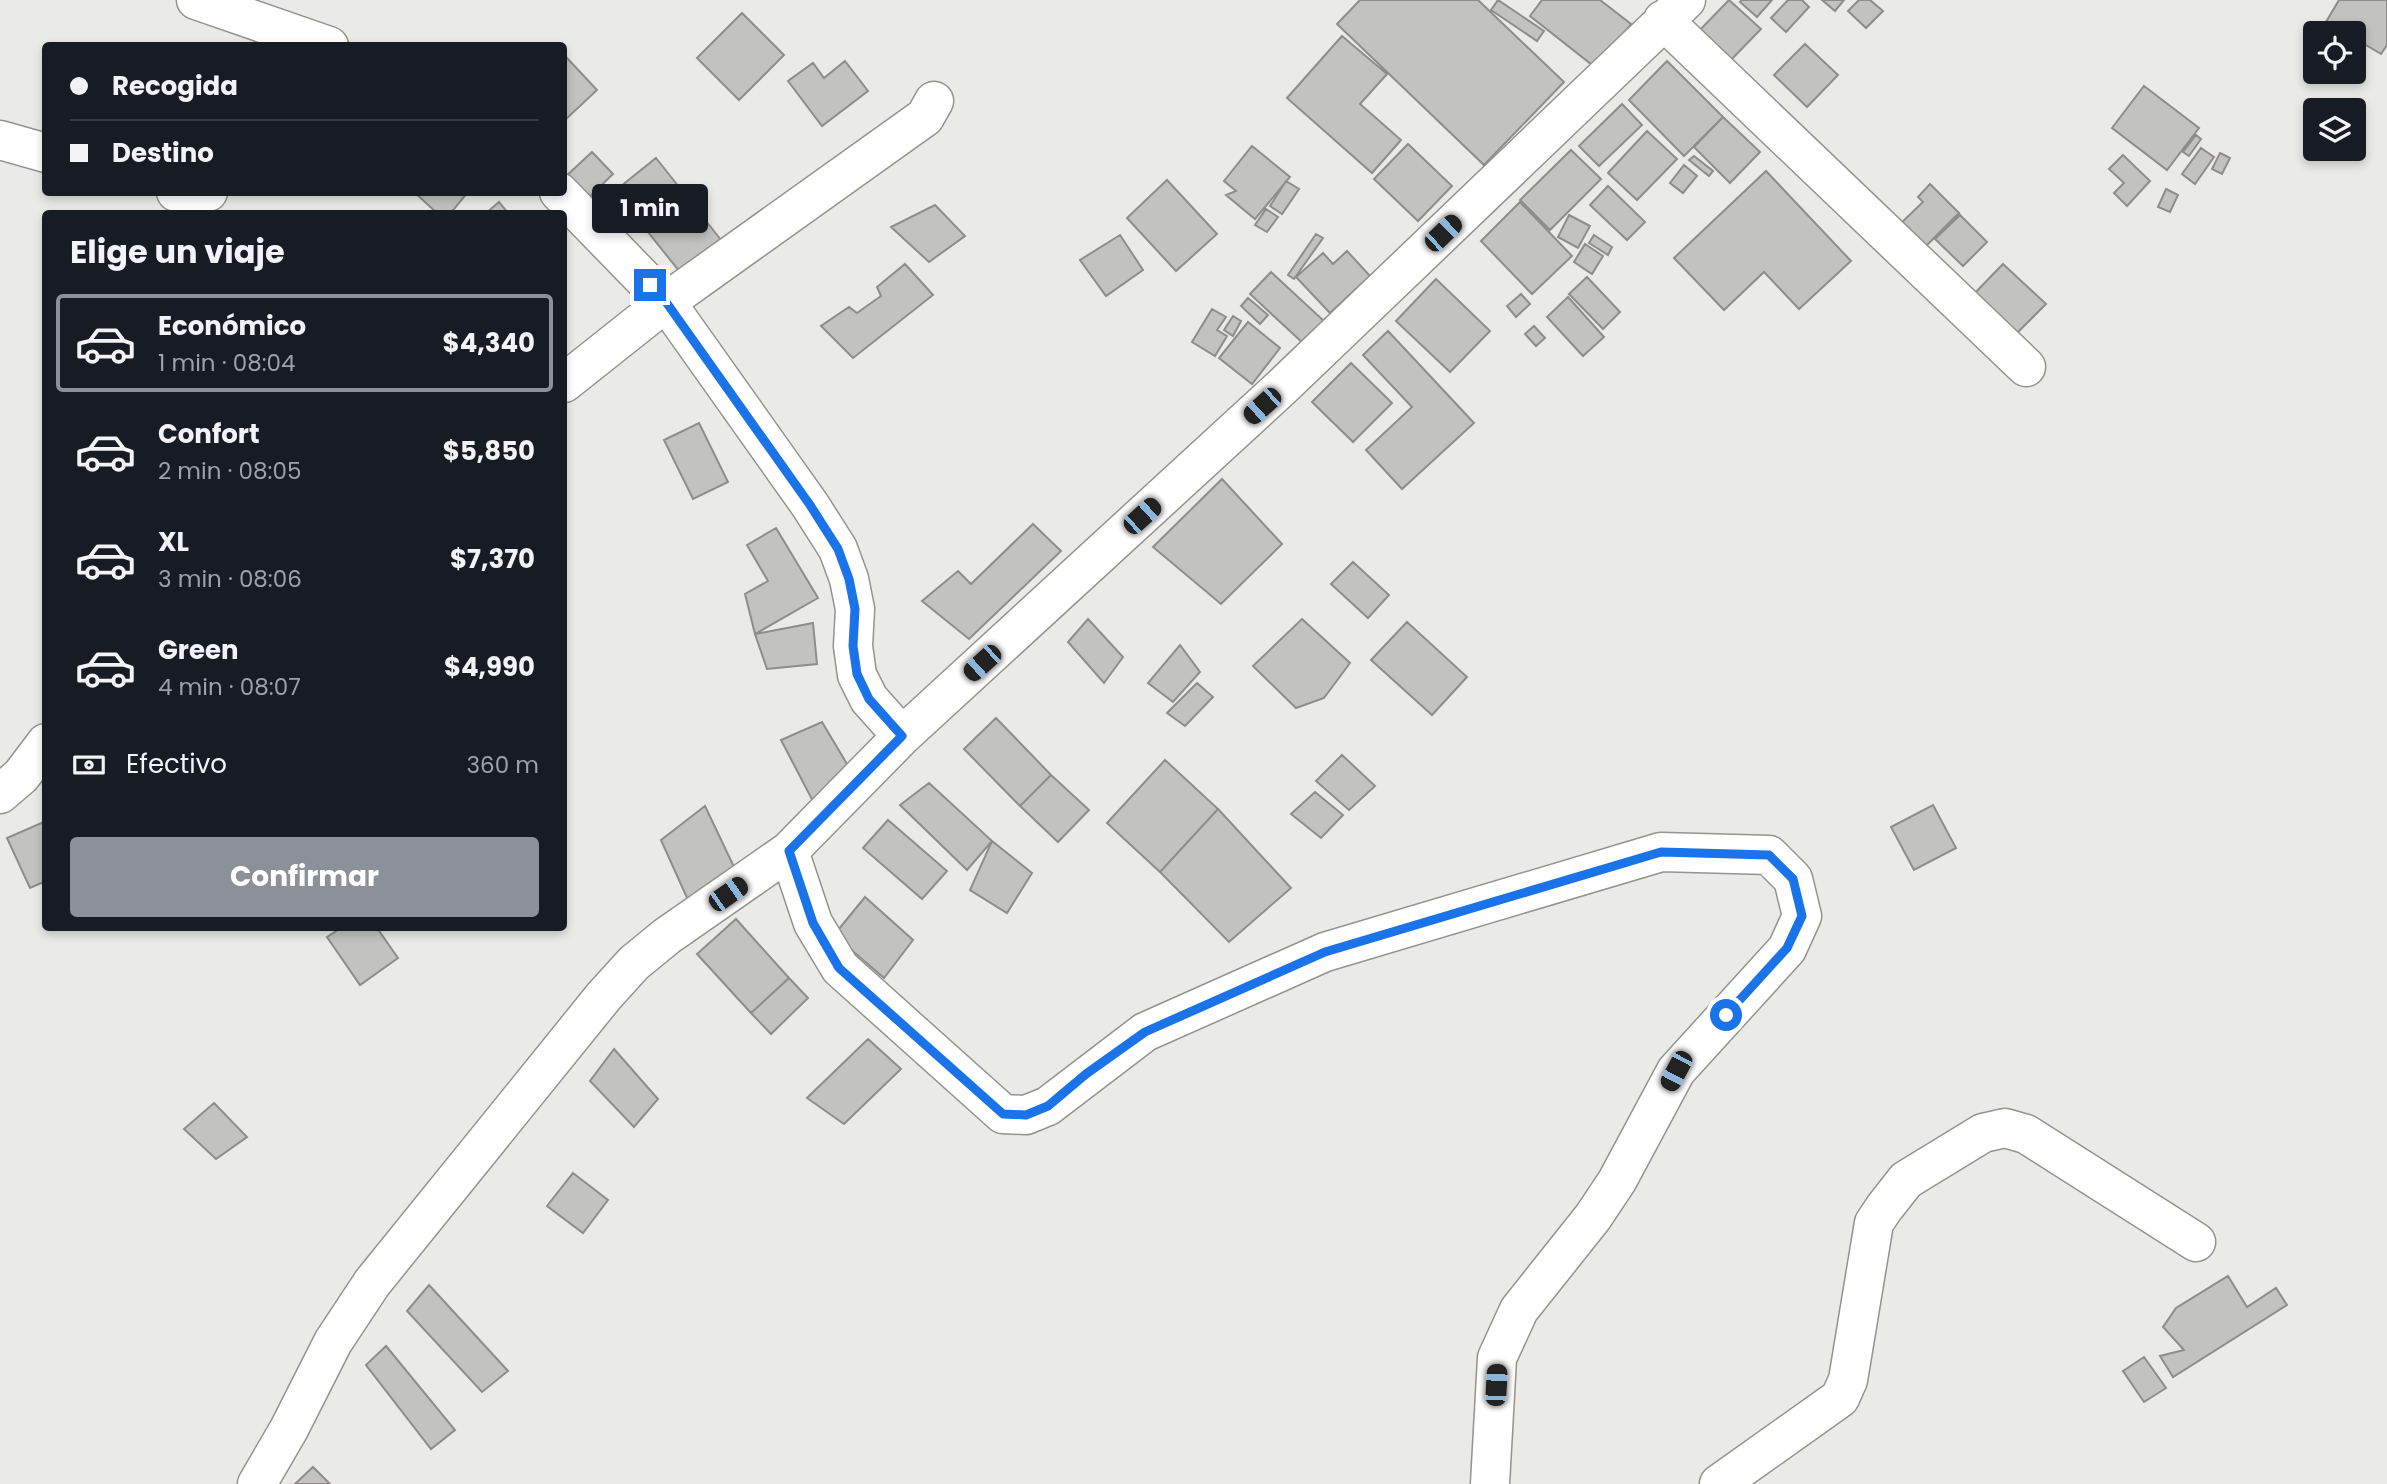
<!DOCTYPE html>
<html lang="es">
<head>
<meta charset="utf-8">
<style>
	:root { --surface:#171b24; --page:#242831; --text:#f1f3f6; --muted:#9ea1a6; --line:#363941; --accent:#8c9099 }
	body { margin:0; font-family:Poppins,sans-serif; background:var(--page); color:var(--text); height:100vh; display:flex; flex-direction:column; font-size:26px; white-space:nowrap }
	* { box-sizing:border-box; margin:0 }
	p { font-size:23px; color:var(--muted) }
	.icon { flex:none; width:38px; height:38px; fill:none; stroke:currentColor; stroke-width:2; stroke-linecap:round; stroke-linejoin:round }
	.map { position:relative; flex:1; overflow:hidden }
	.side { position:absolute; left:42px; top:210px; width:525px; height:721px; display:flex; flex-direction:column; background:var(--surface); border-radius:7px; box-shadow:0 4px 10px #0003 }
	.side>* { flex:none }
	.banner { position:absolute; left:42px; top:42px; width:525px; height:154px; border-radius:7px; box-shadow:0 4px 10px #0003; display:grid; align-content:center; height:154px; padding:0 28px; background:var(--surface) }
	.fabs { position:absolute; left:2303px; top:21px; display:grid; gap:14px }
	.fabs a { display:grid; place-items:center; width:63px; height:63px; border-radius:7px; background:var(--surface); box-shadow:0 4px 10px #0003; font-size:35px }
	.end { position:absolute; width:32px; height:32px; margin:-16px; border:9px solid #1a73e8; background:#fff; box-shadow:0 0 0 4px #fff }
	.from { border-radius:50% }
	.bubble { position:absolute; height:49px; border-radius:7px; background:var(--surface); box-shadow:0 4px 10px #0003; font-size:23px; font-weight:700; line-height:49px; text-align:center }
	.car { position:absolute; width:21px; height:42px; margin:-21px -10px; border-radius:9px; box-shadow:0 0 5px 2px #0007; background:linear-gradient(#222 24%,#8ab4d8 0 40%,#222 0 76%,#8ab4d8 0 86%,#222 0) }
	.banner b { display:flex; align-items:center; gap:24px; height:66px; font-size:26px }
	.banner b+b { border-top:2px solid var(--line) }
	.banner i { width:18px; height:18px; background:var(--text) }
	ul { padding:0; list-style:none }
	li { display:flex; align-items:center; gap:21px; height:98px; margin:0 14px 10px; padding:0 14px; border:4px solid transparent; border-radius:7px }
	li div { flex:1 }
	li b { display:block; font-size:26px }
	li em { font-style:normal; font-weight:700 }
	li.selected { border-color:var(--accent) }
	li>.icon { width:63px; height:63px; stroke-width:1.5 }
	h2 { padding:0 28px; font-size:32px; line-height:84px }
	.pay { display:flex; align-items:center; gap:18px; height:77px; padding:0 28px; font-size:26px }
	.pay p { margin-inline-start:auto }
	.cta { display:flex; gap:14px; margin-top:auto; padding:14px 28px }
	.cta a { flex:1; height:80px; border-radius:7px; background:var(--accent); color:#fff; font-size:28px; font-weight:700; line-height:80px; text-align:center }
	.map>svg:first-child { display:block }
	.building { fill:#c2c2bf; stroke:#8e8d8a; stroke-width:2 }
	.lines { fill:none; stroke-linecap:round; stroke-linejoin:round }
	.minor-casing { stroke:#949390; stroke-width:41 }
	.minor { stroke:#fff; stroke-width:38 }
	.route { stroke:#1a73e8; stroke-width:9 }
</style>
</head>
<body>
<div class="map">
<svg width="2387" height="1484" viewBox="0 0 2387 1484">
	<rect width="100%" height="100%" fill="#eaeae7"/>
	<!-- building -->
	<path class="building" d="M1360,0H1478L1564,82L1484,165L1337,24Z
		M1498,0L1544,31L1537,41L1491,10Z
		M1542,0H1600L1631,24L1596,68L1530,16Z
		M1729,0L1761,29L1726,65L1695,35Z
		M1742,0H1772L1757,17L1740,2Z
		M1788,0H1802L1809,7L1786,32L1771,18Z
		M1822,0H1844L1835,11Z
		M1859,0H1870L1883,11L1866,28L1848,11Z
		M2339,0H2387V45L2381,54L2354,38V33H2345L2326,22Z
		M742,13L784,55L739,100L697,58Z
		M1342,36L1387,74L1360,104L1401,140L1372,173L1287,98Z
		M1805,44L1838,75L1807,107L1774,75Z
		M567,58L597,90L564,121V61Z
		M845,61L868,91L822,126L788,81L813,63L824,78Z
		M1667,61L1723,117L1684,156L1629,100Z
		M2144,86L2199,128L2167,170L2112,128Z
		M1622,104L1642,125L1599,166L1579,146Z
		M1723,117L1760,152L1730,183L1694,147Z
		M1647,131L1677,159L1637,200L1608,173Z
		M2196,135L2201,139L2189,156L2183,152Z
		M1408,144L1452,186L1418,221L1374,179Z
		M1252,146L1290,177L1255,219L1226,195L1236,191L1224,181Z
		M2201,148L2214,157L2195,184L2182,174Z
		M1571,150L1601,179L1550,230L1520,200Z
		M592,152L613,174L584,202L564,178Z
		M2220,153L2230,158L2222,174L2212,169Z
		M2123,155L2150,181L2127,206L2114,193L2124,183L2109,169Z
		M1694,156L1713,171L1709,176L1689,160Z
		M656,158L725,245L684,277L615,191Z
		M1684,165L1697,176L1683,193L1670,183Z
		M1766,171L1851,261L1799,309L1764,272L1724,310L1674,258Z
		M1167,180L1217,234L1176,271L1127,218Z
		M1286,181L1299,189L1282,214L1270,206Z
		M1930,184L1959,213L1922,250L1898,226L1923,202L1918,197Z
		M1608,186L1645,222L1627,240L1590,205Z
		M2166,189L2178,195L2170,212L2158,207Z
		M414,192H468L450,214H438Z
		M499,202L509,214H485Z
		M1520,202L1572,256L1532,294L1481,241Z
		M935,205L965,236L929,262L891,227Z
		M1266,209L1278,217L1267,232L1255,225Z
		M1569,215L1590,226L1578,248L1558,237Z
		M1960,215L1987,242L1963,266L1935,239Z
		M1316,234L1323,238L1294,279L1288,275Z
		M1120,235L1143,270L1106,296L1080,260Z
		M1594,235L1612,247L1608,255L1589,243Z
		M1585,244L1603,256L1592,274L1574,262Z
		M1347,251L1370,276L1330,313L1296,277L1323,253L1333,264Z
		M905,264L933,295L853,358L821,326L849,307L857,313L881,296L877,287Z
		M2003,264L2046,304L2014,336L1972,296Z
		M1271,272L1325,322L1304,344L1250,294Z
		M1587,277L1620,312L1603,329L1569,294Z
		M1436,279L1490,331L1450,372L1396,321Z
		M1521,294L1530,304L1516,317L1507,306Z
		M1568,297L1604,337L1583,356L1547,317Z
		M1248,298L1268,315L1260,324L1241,306Z
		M1212,309L1226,317L1217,330L1227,336L1215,356L1192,342Z
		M1233,316L1241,321L1233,336L1224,330Z
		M1248,322L1280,348L1252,384L1219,358Z
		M1534,326L1545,338L1536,346L1525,334Z
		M1388,331L1474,423L1402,489L1366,450L1412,407L1363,355Z
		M1351,363L1392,403L1353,442L1312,402Z
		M699,423L728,482L693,499L664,440Z
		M1222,479L1282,544L1221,604L1153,547Z
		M1033,524L1061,551L969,639L922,601L958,571L971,584Z
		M776,528L818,598L755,634L745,594L768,581L747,545Z
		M1353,562L1389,595L1368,618L1331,584Z
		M1088,619L1123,657L1104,683L1068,642Z
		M1302,619L1350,663L1324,698L1296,708L1253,666Z
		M1407,622L1467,677L1432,715L1371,660Z
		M813,623L817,664L767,669L755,634Z
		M1180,645L1200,672L1173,702L1148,683Z
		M1197,683L1213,697L1185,726L1167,713Z
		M996,718L1051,775L1020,806L964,749Z
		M822,722L850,769L817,809L781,740Z
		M1342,755L1375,786L1349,810L1316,781Z
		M1165,760L1218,809L1160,872L1107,823Z
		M1051,775L1089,810L1058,842L1020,806Z
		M929,783L992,841L967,870L900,805Z
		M1315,792L1343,815L1321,838L1291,814Z
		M1933,805L1956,848L1914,870L1891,827Z
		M705,806L734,867L688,900L661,840Z
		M1218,809L1291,888L1229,942L1160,872Z
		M888,820L947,871L922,899L863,848Z
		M46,821V881L30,888L7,838Z
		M992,841L1032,873L1007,913L970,890Z
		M865,897L913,940L884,978L834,935Z
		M736,919L789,978L751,1013L697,954Z
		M341,928H377L398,958L360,985L327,937Z
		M789,978L808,998L771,1034L751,1013Z
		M868,1039L901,1069L844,1124L807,1098Z
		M614,1049L658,1099L634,1127L590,1081Z
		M214,1103L247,1137L216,1159L184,1129Z
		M573,1173L608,1200L583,1233L547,1206Z
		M2228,1276L2247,1307L2276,1288L2287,1305L2173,1377L2160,1356L2184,1350L2163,1327L2176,1308Z
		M429,1285L508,1371L482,1392L407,1311Z
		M386,1346L455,1430L431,1449L366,1365Z
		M2144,1357L2166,1388L2144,1402L2123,1371Z
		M313,1467L330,1484H295Z"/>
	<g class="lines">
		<defs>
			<path id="minor" d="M196,0L329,46
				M1663,20L2026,367
				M0,140L46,153
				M176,192H208
				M559,192L666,302L810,505L838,549L849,579L855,609L853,646L857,675L869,699L902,736
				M564,383L666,302L925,117L934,101
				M0,794L21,776L46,743
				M789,851L813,923L840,968L1003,1114L1026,1115L1048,1106L1145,1032L1325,952L1661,852L1769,855L1793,879L1802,916L1787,949L1676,1071L1617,1181L1593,1217L1519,1310L1497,1358L1490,1484
				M257,1484L289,1429L333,1342L372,1283L604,996L634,963L667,936L789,851L902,736L1282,387L1686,0
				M1719,1484L1840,1398L1848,1380L1874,1223L1884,1208L1906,1180L1983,1133L2005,1128L2026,1134L2196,1242"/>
		</defs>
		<!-- minor casing -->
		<use href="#minor" class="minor-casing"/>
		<!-- minor -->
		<use href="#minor" class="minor"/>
	</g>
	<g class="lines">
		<!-- route -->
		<path class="route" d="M650,285L666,302L810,505L838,549L849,579L855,609L853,646L857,674L869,699L902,736L789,851L813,923L839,968L1003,1114L1026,1115L1048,1106L1086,1074L1145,1032L1325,952L1661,852L1769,855L1793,879L1802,916L1787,948L1726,1015"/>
	</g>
</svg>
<div class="fabs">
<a><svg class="icon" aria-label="locate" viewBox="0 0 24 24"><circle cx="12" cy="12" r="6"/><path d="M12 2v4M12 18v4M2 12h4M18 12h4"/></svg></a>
<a><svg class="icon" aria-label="layers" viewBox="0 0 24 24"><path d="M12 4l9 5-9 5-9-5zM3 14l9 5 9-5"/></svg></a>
</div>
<i class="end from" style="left:1726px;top:1015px"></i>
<i class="end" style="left:650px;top:285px"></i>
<div class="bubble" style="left:592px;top:184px;width:116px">1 min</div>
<i class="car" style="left:1443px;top:233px;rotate:46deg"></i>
<i class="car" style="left:1262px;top:406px;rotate:228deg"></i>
<i class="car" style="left:1142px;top:516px;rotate:48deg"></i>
<i class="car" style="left:982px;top:663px;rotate:228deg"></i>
<i class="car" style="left:728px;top:894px;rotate:55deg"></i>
<i class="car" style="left:1676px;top:1071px;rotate:208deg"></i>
<i class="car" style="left:1496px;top:1385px;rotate:3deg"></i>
<div class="banner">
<b><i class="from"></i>Recogida</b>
<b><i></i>Destino</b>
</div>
<section class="side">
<h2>Elige un viaje</h2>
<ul>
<li class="selected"><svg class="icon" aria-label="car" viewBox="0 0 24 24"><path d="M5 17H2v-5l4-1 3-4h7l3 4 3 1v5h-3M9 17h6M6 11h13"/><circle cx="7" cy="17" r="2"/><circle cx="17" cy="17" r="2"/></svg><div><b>Económico</b><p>1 min · 08:04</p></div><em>$4,340</em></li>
<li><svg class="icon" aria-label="car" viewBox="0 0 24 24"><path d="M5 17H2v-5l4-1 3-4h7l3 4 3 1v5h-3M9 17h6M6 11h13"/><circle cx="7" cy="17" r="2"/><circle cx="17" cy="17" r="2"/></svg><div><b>Confort</b><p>2 min · 08:05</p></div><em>$5,850</em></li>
<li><svg class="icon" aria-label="car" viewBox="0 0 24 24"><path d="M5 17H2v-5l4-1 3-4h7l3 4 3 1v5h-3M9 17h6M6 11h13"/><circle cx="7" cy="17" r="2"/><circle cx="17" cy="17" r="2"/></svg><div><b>XL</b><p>3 min · 08:06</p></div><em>$7,370</em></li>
<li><svg class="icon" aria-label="car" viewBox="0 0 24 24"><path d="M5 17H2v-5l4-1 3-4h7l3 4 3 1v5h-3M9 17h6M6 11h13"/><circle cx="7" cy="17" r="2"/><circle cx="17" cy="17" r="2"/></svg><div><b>Green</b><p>4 min · 08:07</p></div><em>$4,990</em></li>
</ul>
<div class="pay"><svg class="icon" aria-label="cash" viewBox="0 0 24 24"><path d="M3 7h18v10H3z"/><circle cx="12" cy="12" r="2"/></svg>Efectivo<p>360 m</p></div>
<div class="cta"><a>Confirmar</a></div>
</section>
</div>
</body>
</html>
